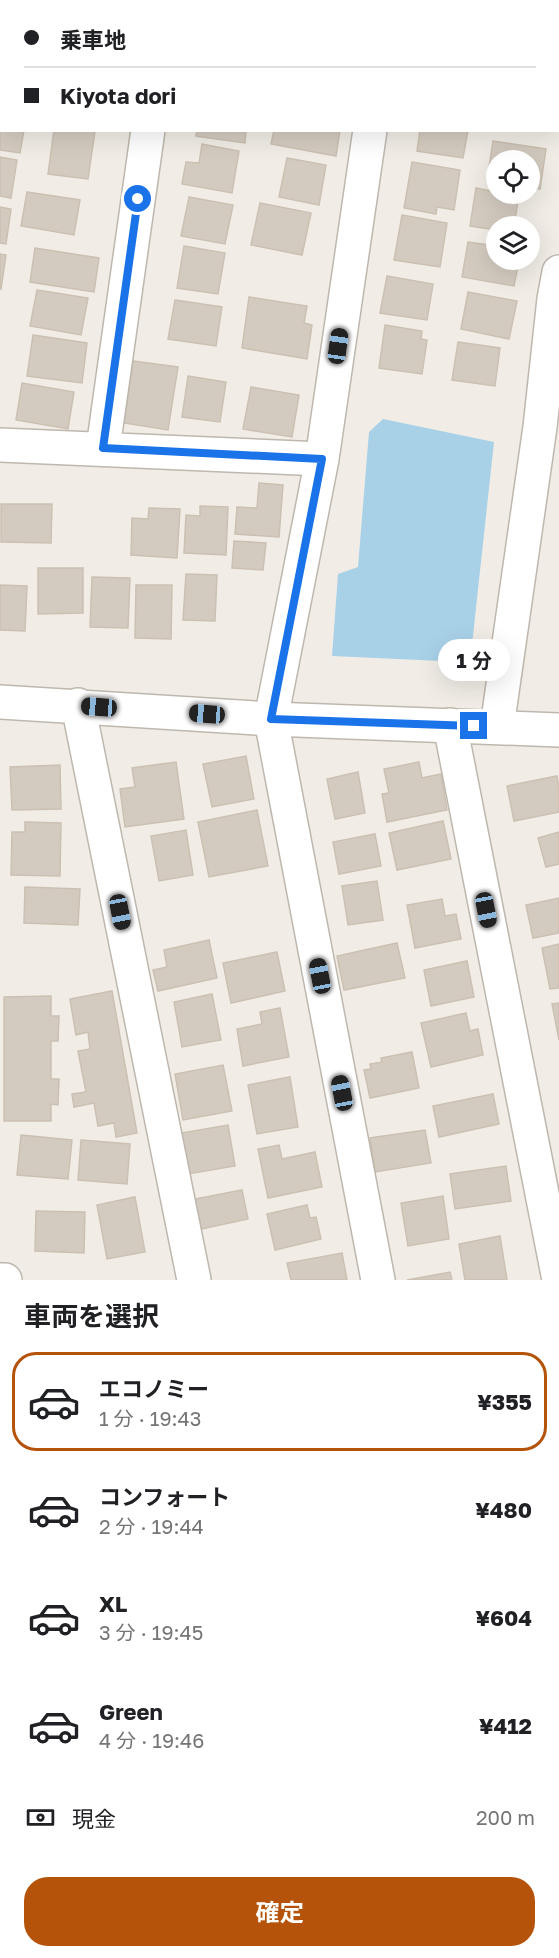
<!DOCTYPE html>
<html lang="ja">
<head>
<meta charset="utf-8">
<style>
	:root { --surface:#fff; --page:#f2f2f2; --text:#202124; --muted:#757577; --line:#e0e0e0; --accent:#b45309 }
	body { margin:0; font-family:"Golos Text","Noto Sans JP",sans-serif; background:var(--page); color:var(--text); height:100vh; display:flex; flex-direction:column; font-size:22px; white-space:nowrap }
	* { box-sizing:border-box; margin:0 }
	p { font-size:20px; color:var(--muted) }
	.icon { flex:none; width:33px; height:33px; fill:none; stroke:currentColor; stroke-width:2; stroke-linecap:round; stroke-linejoin:round }
	.map { position:relative; height:1280px; overflow:hidden }
	.sheet { display:flex; flex-direction:column; background:var(--surface); flex:1 }
	.sheet>* { flex:none }
	.hud { position:absolute; left:0px; top:0px; width:560px; height:132px; box-shadow:0 6px 24px #0002; display:grid; align-content:center; height:132px; padding:0 24px; background:var(--surface) }
	.controls { position:absolute; left:486px; top:150px; display:grid; gap:12px }
	.controls a { display:grid; place-items:center; width:54px; height:54px; border-radius:50%; background:var(--surface); box-shadow:0 6px 24px #0002; font-size:30px }
	.end { position:absolute; width:27px; height:27px; margin:-14px; border:8px solid #1a73e8; background:#fff; box-shadow:0 0 0 3px #fff }
	.from { border-radius:50% }
	.bubble { position:absolute; height:42px; border-radius:21px; background:var(--surface); box-shadow:0 6px 24px #0002; font-size:20px; font-weight:700; line-height:42px; text-align:center }
	.car { position:absolute; width:18px; height:36px; margin:-18px -9px; border-radius:8px; box-shadow:0 0 4px 2px #0007; background:linear-gradient(#222 24%,#8ab4d8 0 40%,#222 0 76%,#8ab4d8 0 86%,#222 0) }
	.hud b { display:flex; align-items:center; gap:21px; height:57px; font-size:22px }
	.hud b+b { border-top:2px solid var(--line) }
	.hud i { width:15px; height:15px; background:var(--text) }
	ul { padding:0; list-style:none }
	li { display:flex; align-items:center; gap:18px; height:99px; margin:0 12px 9px; padding:0 12px; border:3px solid transparent; border-radius:24px }
	li div { flex:1 }
	li b { display:block; font-size:22px }
	li em { font-style:normal; font-weight:700 }
	li.on { border-color:var(--accent) }
	li>.icon { width:54px; height:54px; stroke-width:1.5 }
	h2 { padding:0 24px; font-size:27px; line-height:72px }
	.pay { display:flex; align-items:center; gap:15px; height:66px; padding:0 24px; font-size:22px }
	.pay p { margin-inline-start:auto }
	.primary-button { display:flex; gap:12px; margin-top:auto; padding:12px 24px }
	.primary-button a { flex:1; height:69px; border-radius:24px; background:var(--accent); color:#fff; font-size:24px; font-weight:700; line-height:69px; text-align:center }
	.map>svg:first-child { display:block }
	.water { fill:#a8d1e8 }
	.building { fill:#d4cbc0; stroke:#cbc0b1; stroke-width:1.5 }
	.lines { fill:none; stroke-linecap:round; stroke-linejoin:round }
	.minor-casing { stroke:#beb7ad; stroke-width:36 }
	.tertiary-casing { stroke:#beb7ad; stroke-width:36 }
	.minor { stroke:#fff; stroke-width:33 }
	.tertiary { stroke:#fff; stroke-width:33 }
	.route { stroke:#1a73e8; stroke-width:8 }
</style>
</head>
<body>
<div class="map">
<svg width="559" height="1280" viewBox="0 0 559 1280">
	<rect width="100%" height="100%" fill="#f1ede6"/>
	<!-- water -->
	<path class="water" d="M383,419L494,442L471,654L463,662L332,656L338,574L358,567L369,432Z"/>
	<!-- building -->
	<path class="building" d="M0,0H44V2H2V42H0Z
		M428,0H495L494,2H428Z
		M0,114H2V130H24L20,153L0,150Z
		M54,130L95,131L88,179L48,174Z
		M197,130H246L245,143L196,136Z
		M274,130H340L336,156L271,144Z
		M420,130H468L463,158L417,151Z
		M493,141L546,149L540,189L530,187V160H496V182L487,180Z
		M202,144L239,151L232,193L182,184L186,162L199,163Z
		M0,157L17,160L11,198L0,196Z
		M287,158L326,165L319,205L279,197Z
		M412,162L460,170L454,210L437,207L436,214L404,208Z
		M476,188L496,192V194L519,195L514,226H496V230L470,226Z
		M27,192L80,200L74,235L21,226Z
		M189,197L233,205L225,244L181,236Z
		M260,203L311,213L302,255L251,245Z
		M0,207L11,209L6,244L0,243Z
		M402,215L447,223L440,267L394,260Z
		M468,242L496,246V260H509L508,265L518,266L514,286L462,277Z
		M184,246L225,253L218,294L177,288Z
		M35,248L99,258L94,292L30,282Z
		M0,254L6,255L1,289H0Z
		M387,276L433,284L427,320L380,313Z
		M37,290L88,298L81,335L30,326Z
		M468,292L517,301L509,339L461,329Z
		M249,297L307,306L304,323L312,325L307,359L242,348Z
		M175,300L222,307L216,346L168,339Z
		M385,325L422,331L421,339L427,340L422,374L379,368Z
		M33,335L87,343L82,383L27,376Z
		M458,342L500,348L495,386L452,380Z
		M133,361L178,367L168,430L124,423Z
		M188,376L226,382L220,422L182,417Z
		M22,383L74,392L68,429L16,420Z
		M251,387L299,395L292,437L243,429Z
		M259,483L283,485L279,537L235,534L237,507L257,508Z
		M1,504H52L51,543L1,542Z
		M200,506L228,507L226,555L184,553L186,515L200,516Z
		M149,508L180,509L177,558L131,555L132,518L148,519Z
		M234,541L266,543L263,570L232,568Z
		M38,568H83V613L38,614Z
		M186,574L217,575L215,621L183,620Z
		M92,577L130,578L128,628L90,627Z
		M0,585L27,586L25,631L0,630Z
		M136,585H172L171,639L135,638Z
		M246,756L254,799L212,807L203,764Z
		M176,762L184,819L125,827L120,789L135,787L132,768Z
		M419,762L422,778L441,774L447,810L387,822L382,794L389,793L384,769Z
		M60,765L61,809L12,810L10,767Z
		M358,772L365,813L335,819L327,779Z
		M557,776L559,787V812L514,821L507,786Z
		M257,810L268,866L209,877L198,822Z
		M443,821L451,859L397,870L389,833Z
		M25,822L61,823L60,876L11,875L12,832H25Z
		M186,830L193,875L159,881L151,836Z
		M559,832V864L546,867L538,838Z
		M375,834L381,866L339,874L333,842Z
		M377,881L383,920L348,925L342,886Z
		M25,887L80,889L78,925L24,923Z
		M559,898V933L533,938L526,905Z
		M442,899L445,916L456,914L461,939L415,948L407,905Z
		M209,940L217,978L158,991L153,970L167,967L164,950Z
		M397,943L405,978L344,990L337,956Z
		M559,944V988L550,989L542,948Z
		M277,952L285,991L231,1003L223,963Z
		M467,961L474,997L431,1006L424,970Z
		M112,991L137,1133L116,1137L114,1123L98,1126L94,1103L74,1107L72,1094L86,1092L78,1051L90,1049L88,1032L76,1035L70,999Z
		M212,994L221,1040L182,1047L174,1002Z
		M51,996V1016H59L58,1041H51V1079H59L58,1105L51,1104V1121H4V997Z
		M559,1003V1040L552,1004Z
		M280,1008L289,1057L243,1066L237,1029L262,1024L260,1012Z
		M466,1013L470,1031L478,1029L483,1055L431,1067L421,1023Z
		M412,1052L419,1088L370,1098L364,1070L371,1069L370,1064L382,1062L381,1058Z
		M223,1065L232,1111L183,1120L175,1074Z
		M290,1077L298,1127L257,1134L248,1085Z
		M493,1094L499,1124L439,1137L433,1106Z
		M228,1125L235,1166L188,1174L181,1133Z
		M425,1130L431,1163L375,1172L370,1138Z
		M21,1135L72,1140L68,1179L17,1175Z
		M81,1140L130,1144L127,1184L78,1180Z
		M279,1145L282,1159L315,1152L322,1187L268,1198L258,1149Z
		M506,1166L511,1201L455,1209L450,1174Z
		M242,1190L248,1219L201,1229L195,1199Z
		M443,1196L449,1239L408,1246L401,1203Z
		M135,1197L145,1252L107,1259L97,1205Z
		M307,1205L310,1218L316,1217L321,1239L275,1250L267,1214Z
		M36,1211L85,1212L84,1253L35,1251Z
		M500,1236L507,1280H465L459,1244Z
		M342,1253L347,1280H291L287,1263Z
		M450,1272L452,1280H407Z"/>
	<g class="lines">
		<defs>
			<path id="minor" d="M166,2V0
				M389,2L390,0
				M370,130L322,459L271,719L378,1280
				M0,445L322,459
				M103,448L148,130
				M78,705L194,1280
				M450,725L559,1280
				M497,727L540,427L554,299L559,272
				M0,1280H5"/>
			<path id="tertiary" d="M0,702L271,719L559,730"/>
		</defs>
		<!-- minor casing -->
		<use href="#minor" class="minor-casing"/>
		<!-- tertiary casing -->
		<use href="#tertiary" class="tertiary-casing"/>
		<!-- minor -->
		<use href="#minor" class="minor"/>
		<!-- tertiary -->
		<use href="#tertiary" class="tertiary"/>
	</g>
	<g class="lines">
		<!-- route -->
		<path class="route" d="M138,199L103,448L322,459L271,719L474,726"/>
	</g>
</svg>
<div class="controls">
<a><svg class="icon" aria-label="locate" viewBox="0 0 24 24"><circle cx="12" cy="12" r="6"/><path d="M12 2v4M12 18v4M2 12h4M18 12h4"/></svg></a>
<a><svg class="icon" aria-label="layers" viewBox="0 0 24 24"><path d="M12 4l9 5-9 5-9-5zM3 14l9 5 9-5"/></svg></a>
</div>
<i class="end from" style="left:138px;top:199px"></i>
<i class="end" style="left:474px;top:726px"></i>
<div class="bubble" style="left:438px;top:639px;width:72px">1 分</div>
<i class="car" style="left:338px;top:346px;rotate:8deg"></i>
<i class="car" style="left:99px;top:707px;rotate:274deg"></i>
<i class="car" style="left:207px;top:714px;rotate:274deg"></i>
<i class="car" style="left:486px;top:910px;rotate:169deg"></i>
<i class="car" style="left:120px;top:912px;rotate:169deg"></i>
<i class="car" style="left:320px;top:976px;rotate:349deg"></i>
<i class="car" style="left:342px;top:1093px;rotate:349deg"></i>
<div class="hud">
<b><i class="from"></i>乗車地</b>
<b><i></i>Kiyota dori</b>
</div>
</div>
<section class="sheet">
<h2>車両を選択</h2>
<ul>
<li class="on"><svg class="icon" aria-label="car" viewBox="0 0 24 24"><path d="M5 17H2v-5l4-1 3-4h7l3 4 3 1v5h-3M9 17h6M6 11h13"/><circle cx="7" cy="17" r="2"/><circle cx="17" cy="17" r="2"/></svg><div><b>エコノミー</b><p>1 分 · 19:43</p></div><em>¥355</em></li>
<li><svg class="icon" aria-label="car" viewBox="0 0 24 24"><path d="M5 17H2v-5l4-1 3-4h7l3 4 3 1v5h-3M9 17h6M6 11h13"/><circle cx="7" cy="17" r="2"/><circle cx="17" cy="17" r="2"/></svg><div><b>コンフォート</b><p>2 分 · 19:44</p></div><em>¥480</em></li>
<li><svg class="icon" aria-label="car" viewBox="0 0 24 24"><path d="M5 17H2v-5l4-1 3-4h7l3 4 3 1v5h-3M9 17h6M6 11h13"/><circle cx="7" cy="17" r="2"/><circle cx="17" cy="17" r="2"/></svg><div><b>XL</b><p>3 分 · 19:45</p></div><em>¥604</em></li>
<li><svg class="icon" aria-label="car" viewBox="0 0 24 24"><path d="M5 17H2v-5l4-1 3-4h7l3 4 3 1v5h-3M9 17h6M6 11h13"/><circle cx="7" cy="17" r="2"/><circle cx="17" cy="17" r="2"/></svg><div><b>Green</b><p>4 分 · 19:46</p></div><em>¥412</em></li>
</ul>
<div class="pay"><svg class="icon" aria-label="cash" viewBox="0 0 24 24"><path d="M3 7h18v10H3z"/><circle cx="12" cy="12" r="2"/></svg>現金<p>200 m</p></div>
<div class="primary-button"><a>確定</a></div>
</section>
</body>
</html>
